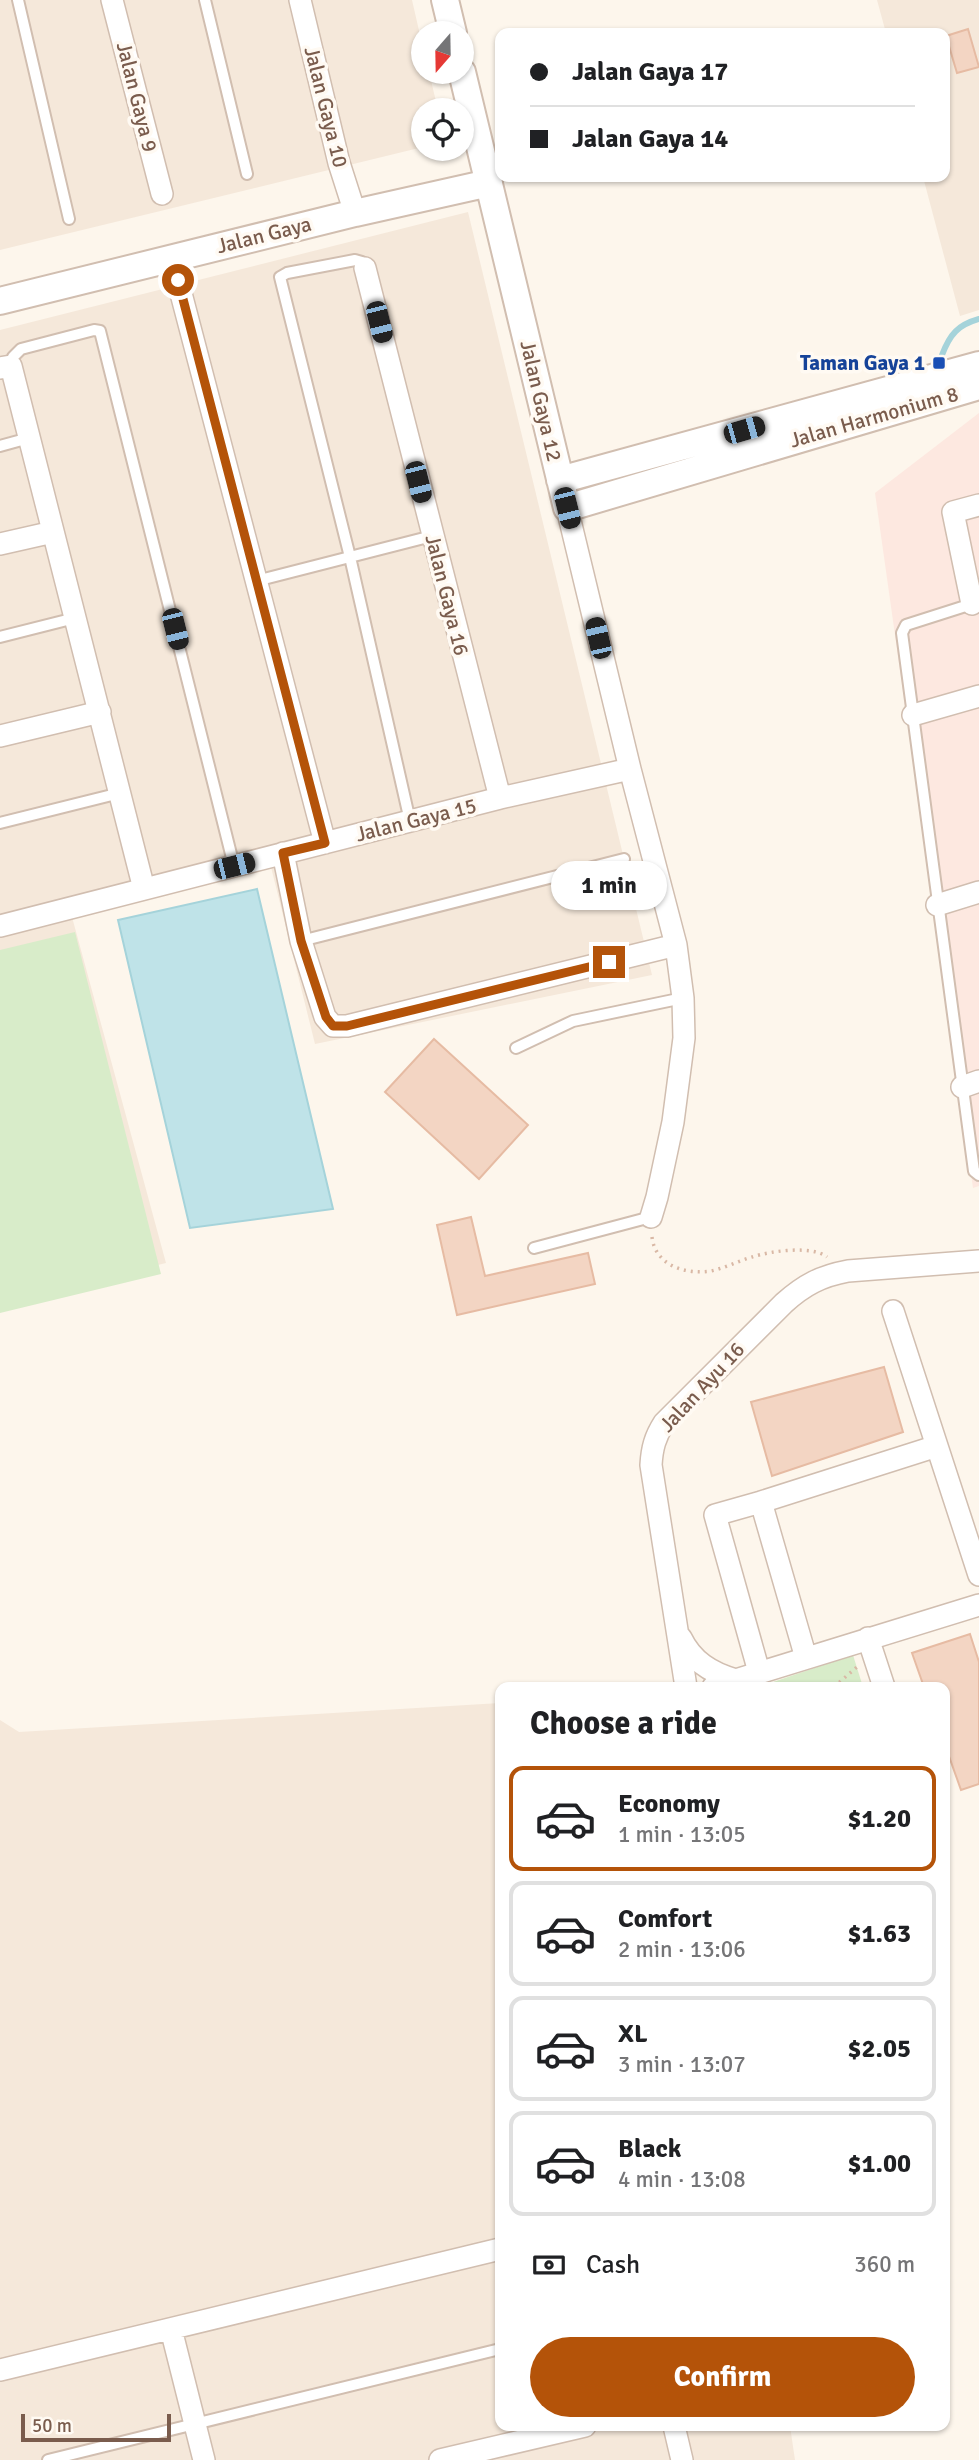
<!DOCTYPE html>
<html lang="en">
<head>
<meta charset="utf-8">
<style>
	:root { --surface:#fff; --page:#f2f2f2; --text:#202124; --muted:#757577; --line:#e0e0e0; --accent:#b45309 }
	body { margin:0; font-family:Signika,sans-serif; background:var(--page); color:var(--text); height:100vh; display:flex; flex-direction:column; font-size:26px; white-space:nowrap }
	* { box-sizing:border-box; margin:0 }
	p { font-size:23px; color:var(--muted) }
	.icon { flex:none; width:38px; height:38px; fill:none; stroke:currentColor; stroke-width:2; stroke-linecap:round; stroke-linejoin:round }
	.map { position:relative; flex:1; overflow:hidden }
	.drawer { position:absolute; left:495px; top:1682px; width:455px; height:749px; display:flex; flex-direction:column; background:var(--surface); border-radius:14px; box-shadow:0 2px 5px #0004 }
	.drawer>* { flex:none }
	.banner { position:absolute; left:495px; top:28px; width:455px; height:154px; border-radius:14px; box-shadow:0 2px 5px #0004; display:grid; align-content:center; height:154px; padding:0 35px; background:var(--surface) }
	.needle { width:46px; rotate:200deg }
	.controls { position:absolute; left:411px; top:21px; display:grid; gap:14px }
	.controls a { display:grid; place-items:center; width:63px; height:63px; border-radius:50%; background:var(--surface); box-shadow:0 2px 5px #0004; font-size:35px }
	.scale { position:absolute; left:21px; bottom:18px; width:150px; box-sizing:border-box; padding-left:7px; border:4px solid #7a5c4d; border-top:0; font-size:19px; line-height:24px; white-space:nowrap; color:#7a5c4d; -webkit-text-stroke:5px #fffaf3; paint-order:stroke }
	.end { position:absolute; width:32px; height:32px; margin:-16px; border:9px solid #b45309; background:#fff; box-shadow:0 0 0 4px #fff }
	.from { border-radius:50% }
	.bubble { position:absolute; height:49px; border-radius:24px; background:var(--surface); box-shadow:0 2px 5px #0004; font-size:23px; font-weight:700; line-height:49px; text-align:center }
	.car { position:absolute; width:21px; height:42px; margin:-21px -10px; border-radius:9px; box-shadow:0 0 5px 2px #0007; background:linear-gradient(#222 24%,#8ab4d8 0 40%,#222 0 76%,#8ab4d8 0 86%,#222 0) }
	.banner b { display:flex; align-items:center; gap:24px; height:66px; font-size:26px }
	.banner b+b { border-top:2px solid var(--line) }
	.banner i { width:18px; height:18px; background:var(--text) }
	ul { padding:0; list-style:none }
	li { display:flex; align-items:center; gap:21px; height:105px; margin:0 14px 10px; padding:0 21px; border:4px solid var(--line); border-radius:14px }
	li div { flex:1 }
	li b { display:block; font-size:26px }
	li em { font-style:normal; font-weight:700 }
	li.active { border-color:var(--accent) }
	li>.icon { width:63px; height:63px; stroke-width:1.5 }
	h2 { padding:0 35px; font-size:32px; line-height:84px }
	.pay { display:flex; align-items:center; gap:18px; height:77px; padding:0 35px; font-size:26px }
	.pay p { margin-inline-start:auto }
	.primary-button { display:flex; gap:14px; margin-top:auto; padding:14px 35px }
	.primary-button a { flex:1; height:80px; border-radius:42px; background:var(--accent); color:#fff; font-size:28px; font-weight:700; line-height:80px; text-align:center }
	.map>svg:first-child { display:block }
	.residential { fill:#f5e8da }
	.commercial { fill:#fde8e0 }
	.green { fill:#d8ecc9 }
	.water { fill:#bfe3e8; stroke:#a5d3da; stroke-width:2 }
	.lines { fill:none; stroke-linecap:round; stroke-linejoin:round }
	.stream { stroke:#a5d3da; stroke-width:6 }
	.building { fill:#f3d5c3; stroke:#e6bba3; stroke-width:2 }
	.service-casing { stroke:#d1beb0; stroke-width:14 }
	.minor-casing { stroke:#d1beb0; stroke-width:24 }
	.tertiary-casing { stroke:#d1beb0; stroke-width:30 }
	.path { stroke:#d9b8a5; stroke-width:3.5; stroke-dasharray:2 5; stroke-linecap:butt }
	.service { stroke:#fff; stroke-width:10 }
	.minor { stroke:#fff; stroke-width:21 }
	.tertiary { stroke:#fff; stroke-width:26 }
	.route { stroke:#b45309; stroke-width:9 }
	.transit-dot { fill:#1a4fb4; stroke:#fffaf3; stroke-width:2.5 }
	.labels { text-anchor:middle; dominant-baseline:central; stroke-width:7; stroke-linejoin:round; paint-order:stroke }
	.street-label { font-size:21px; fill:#7a5c4d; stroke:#fffaf3 }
	.transit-label { font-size:21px; font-weight:bold; fill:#164399; stroke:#fffaf3; text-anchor:end }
</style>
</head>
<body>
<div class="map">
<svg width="979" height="2460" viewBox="0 0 979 2460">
	<rect width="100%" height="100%" fill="#fdf6ec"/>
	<!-- residential -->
	<path class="residential" d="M0,0H412L423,48L424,72H429L438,110H424L423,147L0,250Z
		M877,0H979V310L960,316L923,177H945V33H886Z
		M468,212L652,975L315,1044L270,863L72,917L166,1263L0,1304V330Z
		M500,1703V2426H790L795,2460H0V1720L19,1732Z"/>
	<!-- commercial -->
	<path class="commercial" d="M979,413V1186L973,1188L875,493Z"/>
	<!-- green -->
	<path class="green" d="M75,932L161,1274L0,1313V950Z
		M853,1655L863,1687H758Z"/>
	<!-- water -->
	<path class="water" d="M257,889L333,1209L190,1228L118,920Z"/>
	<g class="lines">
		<!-- stream -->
		<path class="stream" d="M942,355C950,334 958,325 979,319"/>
	</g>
	<!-- building -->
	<path class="building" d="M968,29L979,67L957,73L946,36Z
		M434,1039L528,1125L479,1179L385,1092Z
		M471,1217L485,1276L588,1253L595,1284L457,1315L437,1225Z
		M884,1367L903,1432L772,1476L751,1402Z
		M970,1634L979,1662V1784L961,1790L945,1745V1687H924L912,1653Z"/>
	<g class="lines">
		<defs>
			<path id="service" d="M18,0L69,219
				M205,0L247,174
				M365,268L362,262L355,260L287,273L280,277L350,557L410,821
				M11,366L13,357L21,349L94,330L100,331L234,866
				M0,446L29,438
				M256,581L432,536
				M975,603L906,625L902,633L974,1171L979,1175
				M0,637L75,618
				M0,823L120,793
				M301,941L624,859
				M516,1048L573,1021L683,998
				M534,1248L651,1217
				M48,2460L500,2349"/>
			<path id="minor" d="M112,0L162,194
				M300,0L339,163L355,213
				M172,259L325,843
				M365,268L500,798
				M0,368L11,366L144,889
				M567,508L630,769L676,945L683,998L684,1038L673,1122L657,1197L651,1217
				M0,544L53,532
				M972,604L953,512L979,505
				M913,715L979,696
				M0,736L100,712
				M283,853L301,941L325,1017L333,1026H347L676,945
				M937,905L979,892
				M0,926L500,798L630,769
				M962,1087L979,1081
				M893,1311L979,1575
				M761,1502L937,1446
				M681,1638C692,1661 711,1673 736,1680
				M868,1638L884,1687
				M759,1672L715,1515L761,1502L806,1658
				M686,1687L651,1465C652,1448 655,1437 664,1423L784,1303C804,1285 821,1276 848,1271L979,1261
				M713,1687L979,1605
				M171,2329L204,2460
				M0,2370L500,2249
				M674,2426L682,2460
				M440,2460L585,2426"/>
			<path id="tertiary" d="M445,0L453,33
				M462,72L567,508L979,386
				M0,301L355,213L489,183
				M560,480L979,365"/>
		</defs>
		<!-- service casing -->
		<use href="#service" class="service-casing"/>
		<!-- minor casing -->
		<use href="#minor" class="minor-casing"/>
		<!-- tertiary casing -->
		<use href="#tertiary" class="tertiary-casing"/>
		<!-- path -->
		<path class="path" d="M652,1237C655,1265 685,1275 711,1271C725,1268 738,1261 752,1257C770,1251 813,1245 827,1257
			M811,1687H829
			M834,1687L858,1666"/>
		<!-- service -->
		<use href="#service" class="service"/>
		<!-- minor -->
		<use href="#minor" class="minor"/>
		<!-- tertiary -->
		<use href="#tertiary" class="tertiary"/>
	</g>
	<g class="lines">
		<!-- route -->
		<path class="route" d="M178,280L325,843L283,853L301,941L326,1017L333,1026H347L609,962"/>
	</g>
	<!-- markers -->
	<rect class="transit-dot" x="932" y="356" width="14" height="14" rx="3.5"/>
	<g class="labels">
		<!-- street labels -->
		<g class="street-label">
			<text transform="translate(137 97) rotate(76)">Jalan Gaya 9</text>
			<text transform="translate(326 107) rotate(76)">Jalan Gaya 10</text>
			<text transform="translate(264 235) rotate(-14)">Jalan Gaya</text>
			<text transform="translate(541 401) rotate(77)">Jalan Gaya 12</text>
			<text transform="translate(874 417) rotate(-16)">Jalan Harmonium 8</text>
			<text transform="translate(447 595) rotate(76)">Jalan Gaya 16</text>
			<text transform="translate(416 820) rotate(-14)">Jalan Gaya 15</text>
			<text transform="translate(702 1387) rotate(-47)">Jalan Ayu 16</text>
		</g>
		<!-- transit labels -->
		<g class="transit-label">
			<text x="925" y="363">Taman Gaya 1</text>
		</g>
	</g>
</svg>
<div class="controls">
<a><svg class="needle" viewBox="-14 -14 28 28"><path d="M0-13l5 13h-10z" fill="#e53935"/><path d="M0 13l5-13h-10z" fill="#757577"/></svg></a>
<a><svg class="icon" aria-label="locate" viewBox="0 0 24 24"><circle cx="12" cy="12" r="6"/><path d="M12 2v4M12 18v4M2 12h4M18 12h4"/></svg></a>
</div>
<div class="scale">50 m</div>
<i class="end from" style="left:178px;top:280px"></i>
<i class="end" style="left:609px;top:962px"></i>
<div class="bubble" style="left:551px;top:861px;width:116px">1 min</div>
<i class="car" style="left:379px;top:322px;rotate:166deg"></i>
<i class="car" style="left:744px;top:430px;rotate:74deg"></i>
<i class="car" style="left:418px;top:482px;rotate:166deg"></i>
<i class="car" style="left:567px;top:508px;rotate:166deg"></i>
<i class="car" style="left:175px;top:629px;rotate:166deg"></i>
<i class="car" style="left:598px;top:638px;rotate:347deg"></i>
<i class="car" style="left:234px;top:866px;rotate:76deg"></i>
<div class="banner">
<b><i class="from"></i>Jalan Gaya 17</b>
<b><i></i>Jalan Gaya 14</b>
</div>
<section class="drawer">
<h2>Choose a ride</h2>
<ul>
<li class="active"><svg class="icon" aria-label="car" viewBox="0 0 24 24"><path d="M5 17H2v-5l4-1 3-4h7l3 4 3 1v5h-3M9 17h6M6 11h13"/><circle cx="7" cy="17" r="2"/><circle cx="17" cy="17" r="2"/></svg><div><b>Economy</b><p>1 min · 13:05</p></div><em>$1.20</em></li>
<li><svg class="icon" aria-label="car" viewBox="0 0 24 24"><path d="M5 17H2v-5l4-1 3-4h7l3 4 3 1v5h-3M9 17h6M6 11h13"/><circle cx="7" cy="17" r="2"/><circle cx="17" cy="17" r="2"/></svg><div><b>Comfort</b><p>2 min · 13:06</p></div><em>$1.63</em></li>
<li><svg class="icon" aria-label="car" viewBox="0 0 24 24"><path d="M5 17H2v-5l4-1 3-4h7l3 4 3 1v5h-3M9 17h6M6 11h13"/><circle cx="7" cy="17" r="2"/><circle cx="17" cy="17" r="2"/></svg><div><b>XL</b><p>3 min · 13:07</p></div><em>$2.05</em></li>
<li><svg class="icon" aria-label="car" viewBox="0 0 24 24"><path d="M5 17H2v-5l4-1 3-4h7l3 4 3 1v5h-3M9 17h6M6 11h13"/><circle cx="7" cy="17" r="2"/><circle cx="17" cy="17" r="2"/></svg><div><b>Black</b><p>4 min · 13:08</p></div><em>$1.00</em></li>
</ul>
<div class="pay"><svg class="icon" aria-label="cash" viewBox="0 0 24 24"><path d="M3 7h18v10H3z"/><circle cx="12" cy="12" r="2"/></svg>Cash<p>360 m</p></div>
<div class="primary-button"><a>Confirm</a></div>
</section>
</div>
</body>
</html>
